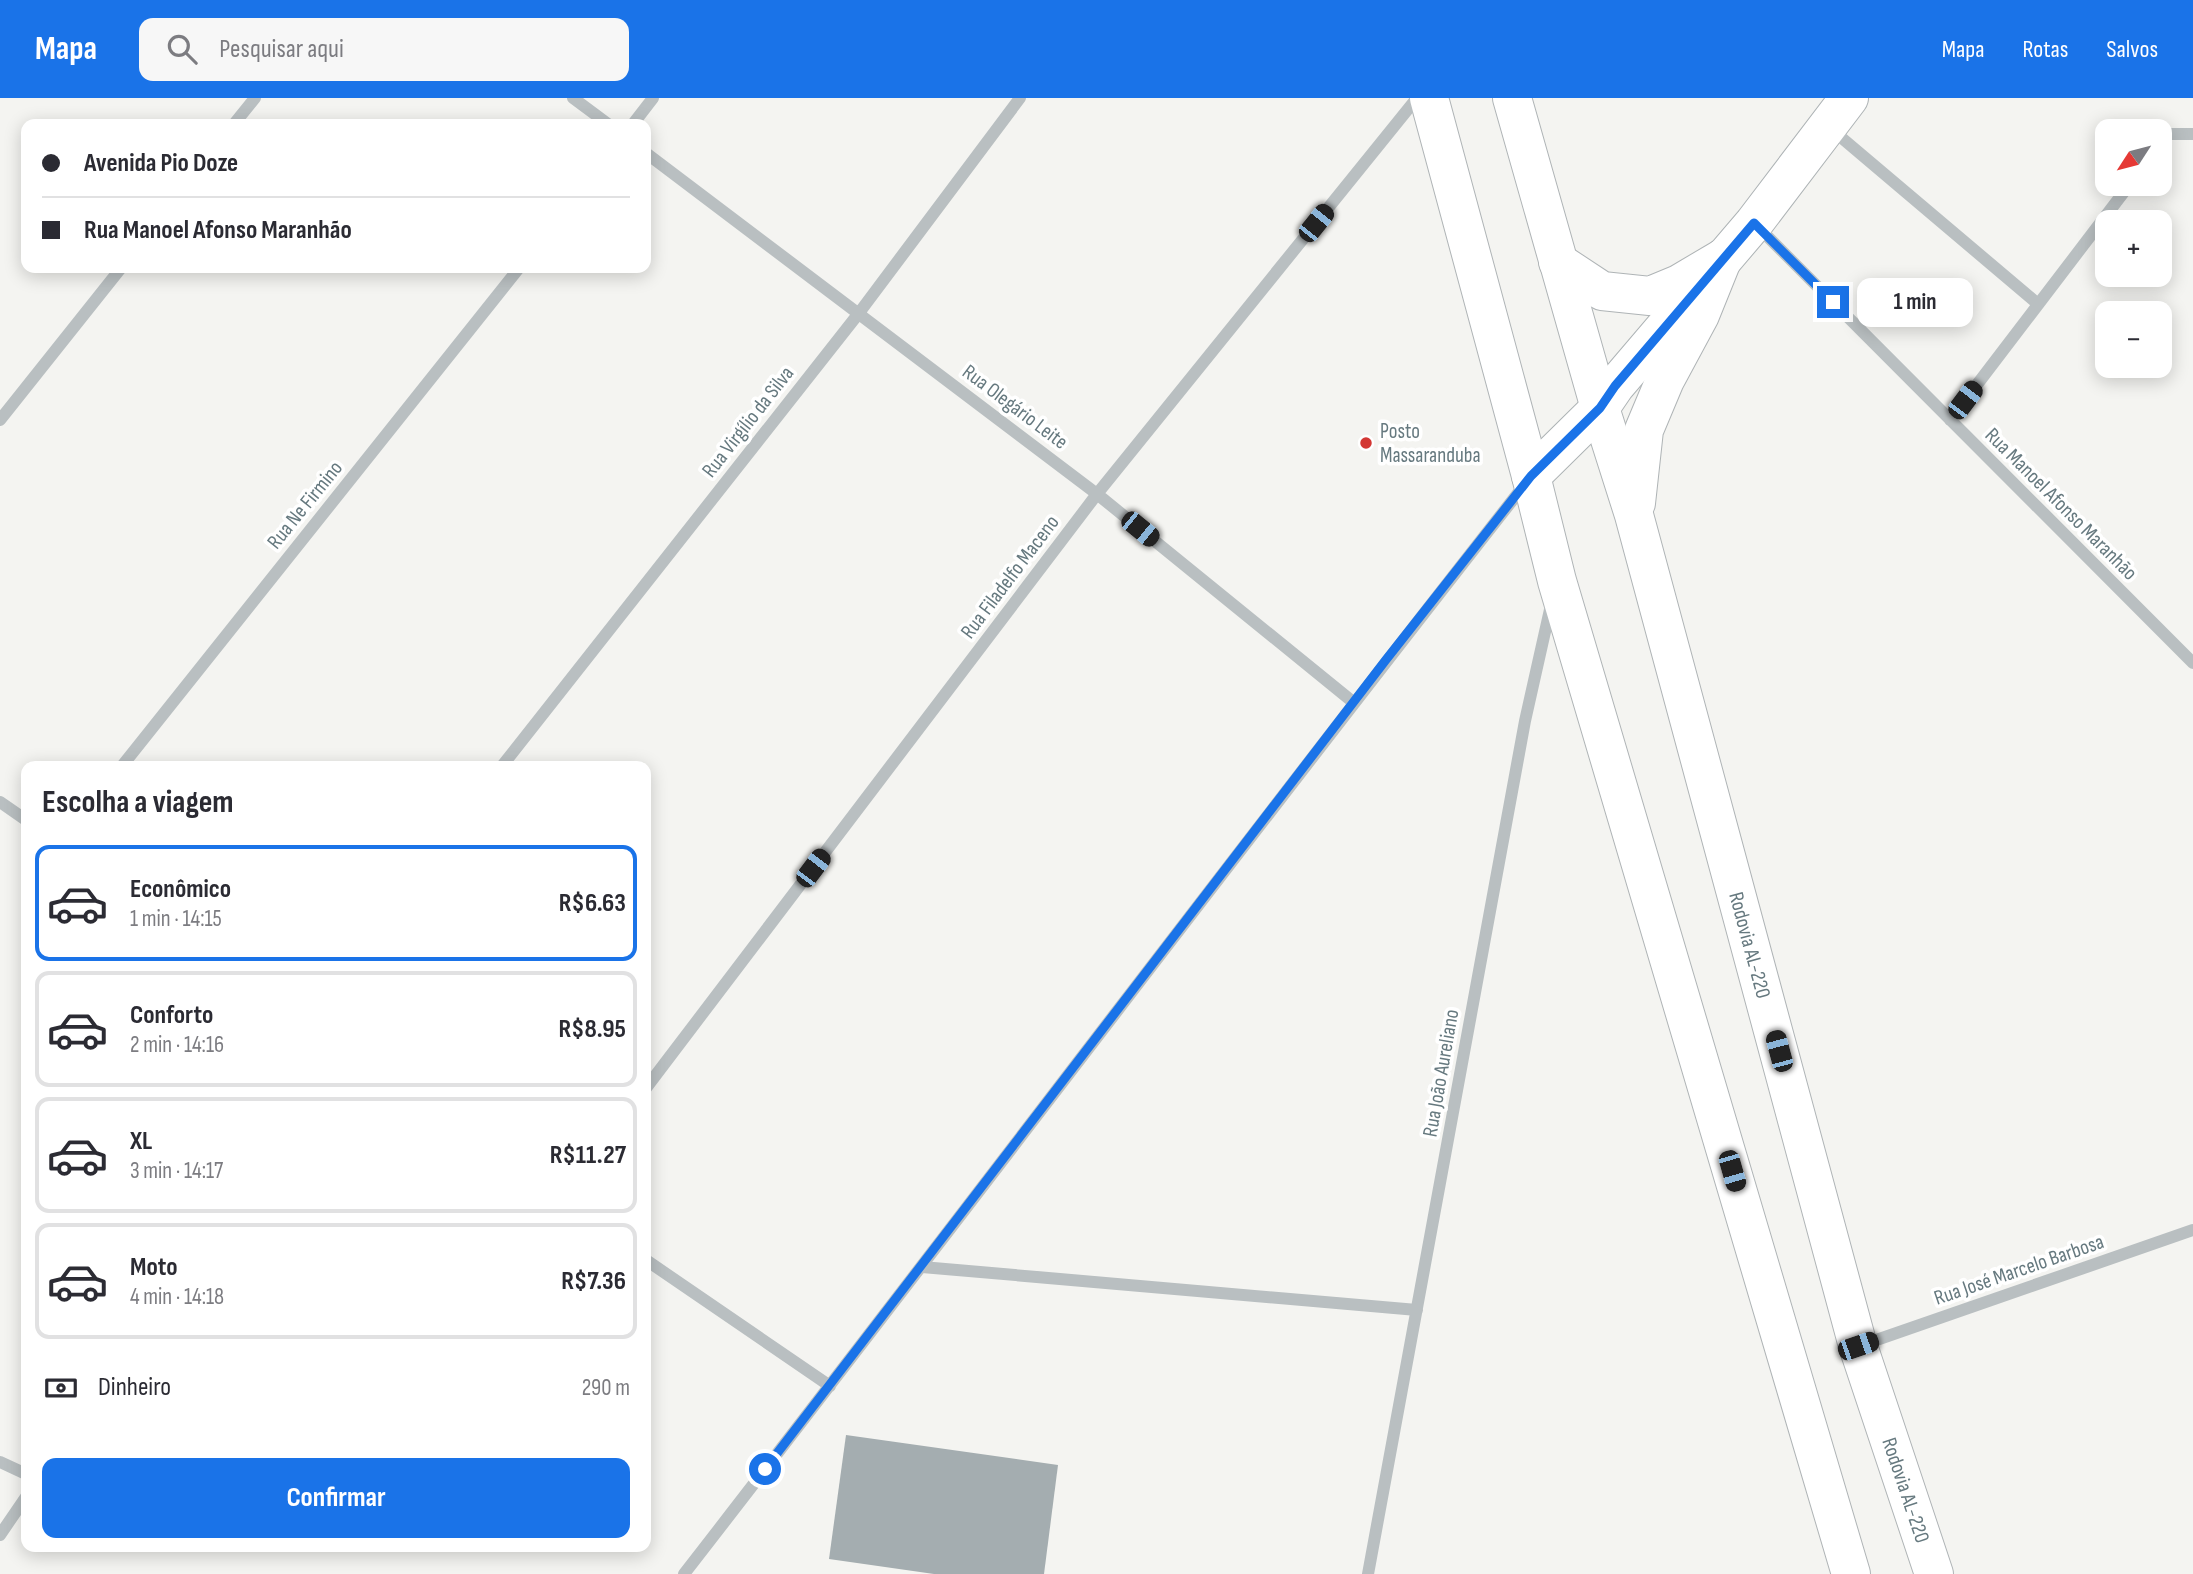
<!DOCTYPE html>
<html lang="pt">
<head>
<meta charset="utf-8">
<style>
	:root { --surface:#fff; --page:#f7f7f7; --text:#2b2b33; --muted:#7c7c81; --line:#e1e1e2; --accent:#1a73e8 }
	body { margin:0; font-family:"Sofia Sans Condensed",sans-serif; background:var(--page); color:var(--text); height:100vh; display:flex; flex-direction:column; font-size:26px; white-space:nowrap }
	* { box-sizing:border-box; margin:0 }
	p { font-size:23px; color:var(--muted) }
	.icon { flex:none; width:38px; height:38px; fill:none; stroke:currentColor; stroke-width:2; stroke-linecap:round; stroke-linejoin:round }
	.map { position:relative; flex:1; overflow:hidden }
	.sheet { position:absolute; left:21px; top:663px; width:630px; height:791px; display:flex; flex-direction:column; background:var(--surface); border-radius:14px; box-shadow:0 4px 18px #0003 }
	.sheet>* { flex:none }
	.top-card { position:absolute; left:21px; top:21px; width:630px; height:154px; border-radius:14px; box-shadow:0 4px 18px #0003; display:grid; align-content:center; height:154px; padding:0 21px; background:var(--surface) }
	.needle { width:46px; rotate:234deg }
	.fabs { position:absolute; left:2095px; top:21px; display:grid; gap:14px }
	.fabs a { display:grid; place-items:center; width:77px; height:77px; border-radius:14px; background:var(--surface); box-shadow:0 4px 18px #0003; font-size:35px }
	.end { position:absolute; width:32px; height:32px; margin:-16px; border:9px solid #1a73e8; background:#fff; box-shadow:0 0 0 4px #fff }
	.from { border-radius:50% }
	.bubble { position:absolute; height:49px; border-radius:14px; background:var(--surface); box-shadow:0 4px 18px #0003; font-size:23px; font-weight:700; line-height:49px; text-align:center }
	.car { position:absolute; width:21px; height:42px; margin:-21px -10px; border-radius:9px; box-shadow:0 0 5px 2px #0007; background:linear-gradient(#222 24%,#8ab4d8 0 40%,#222 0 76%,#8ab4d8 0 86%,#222 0) }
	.top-card b { display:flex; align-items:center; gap:24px; height:66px; font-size:26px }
	.top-card b+b { border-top:2px solid var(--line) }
	.top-card i { width:18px; height:18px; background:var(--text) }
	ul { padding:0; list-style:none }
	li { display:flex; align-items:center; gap:21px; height:116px; margin:0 14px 10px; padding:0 7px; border:4px solid var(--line); border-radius:14px }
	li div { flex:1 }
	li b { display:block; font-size:26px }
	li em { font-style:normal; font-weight:700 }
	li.current { border-color:var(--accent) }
	li>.icon { width:63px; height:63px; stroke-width:1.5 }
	h2 { padding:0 21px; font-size:32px; line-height:84px }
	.pay { display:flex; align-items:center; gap:18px; height:77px; padding:0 21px; font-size:26px }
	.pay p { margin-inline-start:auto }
	.button { display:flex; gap:14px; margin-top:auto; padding:14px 21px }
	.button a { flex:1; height:80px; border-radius:14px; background:var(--accent); color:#fff; font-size:28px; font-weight:700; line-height:80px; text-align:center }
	header { display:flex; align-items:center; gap:42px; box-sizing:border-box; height:98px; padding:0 35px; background:var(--accent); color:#fff }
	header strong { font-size:33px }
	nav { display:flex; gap:38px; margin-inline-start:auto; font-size:24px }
	.search { width:490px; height:63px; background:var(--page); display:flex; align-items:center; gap:18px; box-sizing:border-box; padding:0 24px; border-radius:14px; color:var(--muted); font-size:26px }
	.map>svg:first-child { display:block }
	.building { fill:#a4adb0 }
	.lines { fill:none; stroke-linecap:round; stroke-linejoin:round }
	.major-casing { stroke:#adb3b5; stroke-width:40 }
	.highway-casing { stroke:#afb4b6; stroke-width:40 }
	.minor { stroke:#b9bfc1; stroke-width:12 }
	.major { stroke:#fff; stroke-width:38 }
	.highway { stroke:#fff; stroke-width:38 }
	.route { stroke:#1a73e8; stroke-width:9 }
	.poi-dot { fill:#d33733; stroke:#fff; stroke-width:2.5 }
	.labels { text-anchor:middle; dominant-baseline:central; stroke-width:7; stroke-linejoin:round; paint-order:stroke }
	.street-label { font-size:21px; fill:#66797f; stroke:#fff }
	.poi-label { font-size:21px; fill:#66797f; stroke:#fff; text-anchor:start }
</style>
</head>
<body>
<header>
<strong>Mapa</strong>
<div class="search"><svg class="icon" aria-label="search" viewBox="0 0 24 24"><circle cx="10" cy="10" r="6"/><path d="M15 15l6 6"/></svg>Pesquisar aqui</div>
<nav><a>Mapa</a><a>Rotas</a><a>Salvos</a></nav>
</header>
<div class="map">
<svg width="2193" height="1476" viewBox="0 0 2193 1476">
	<rect width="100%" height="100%" fill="#f4f4f1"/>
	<!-- building -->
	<path class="building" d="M846,1337L1058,1367L1044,1476H934L829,1461Z"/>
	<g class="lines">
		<defs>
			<path id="major" d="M1531,378L1600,310L1615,288L1754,125L1849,0"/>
			<g id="highway">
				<path d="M1429,0L1531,378L1557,483L1851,1476"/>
				<path id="s1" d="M1512,0L1600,310L1634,417L1858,1248L1934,1476"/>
				<path d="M1558,164L1602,193L1650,198L1679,186L1723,160"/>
				<path d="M1636,405L1644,332L1665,282L1700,217L1723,160"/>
			</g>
		</defs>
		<!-- major casing -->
		<use href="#major" class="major-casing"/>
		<!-- highway casing -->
		<use href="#highway" class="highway-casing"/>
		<!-- minor -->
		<path class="minor" d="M573,0L608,26
			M234,26L255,0
			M633,26L653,0
			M1830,30L2038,206
			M2160,47L2168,36H2193
			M646,55L1097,396L1353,604
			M1758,129L2193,565
			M0,322L121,170
			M1950,322L2130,86
			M122,668L519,170
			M502,668L859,215L1020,0
			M0,704L26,722
			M646,990L1097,396L1417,0
			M646,1162L830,1288
			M922,1169L1417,1212
			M1862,1247L2193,1132
			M0,1364L26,1376
			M0,1437L26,1399
			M684,1476C966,1113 1242,746 1526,385
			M1368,1476L1525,623L1551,507"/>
		<!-- major -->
		<use href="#major" class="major"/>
		<!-- highway -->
		<use href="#highway" class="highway"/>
	</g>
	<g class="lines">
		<!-- route -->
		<path class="route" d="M765,1371L1385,563L1531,378L1600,310L1615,288L1754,125L1833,204"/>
	</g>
	<!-- markers -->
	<circle class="poi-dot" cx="1366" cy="345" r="7"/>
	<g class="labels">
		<!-- street labels -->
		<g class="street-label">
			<text transform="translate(1015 309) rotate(37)">Rua Olegário Leite</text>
			<text transform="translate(748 324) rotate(-52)">Rua Virgílio da Silva</text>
			<text transform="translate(2061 406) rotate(45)">Rua Manoel Afonso Maranhão</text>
			<text transform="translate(305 407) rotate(-51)">Rua Ne Firmino</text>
			<text transform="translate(1010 479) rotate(-53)">Rua Filadelfo Maceno</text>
			<text stroke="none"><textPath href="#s1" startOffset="880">Rodovia AL-220</textPath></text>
			<text transform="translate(1441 975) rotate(-80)">Rua João Aureliano</text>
			<text transform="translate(2019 1172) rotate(-19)">Rua José Marcelo Barbosa</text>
			<text stroke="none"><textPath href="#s1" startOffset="1447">Rodovia AL-220</textPath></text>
		</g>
		<!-- poi labels -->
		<g class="poi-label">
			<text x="1380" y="333">Posto<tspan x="1380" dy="24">Massaranduba</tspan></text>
		</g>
	</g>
</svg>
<div class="fabs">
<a><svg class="needle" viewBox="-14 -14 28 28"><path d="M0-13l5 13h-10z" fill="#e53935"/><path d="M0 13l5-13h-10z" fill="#7c7c81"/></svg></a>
<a>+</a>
<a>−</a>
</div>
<i class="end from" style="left:765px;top:1371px"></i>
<i class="end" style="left:1833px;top:204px"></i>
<div class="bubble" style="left:1857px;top:180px;width:116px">1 min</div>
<i class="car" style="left:1316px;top:125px;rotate:39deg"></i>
<i class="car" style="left:1965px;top:302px;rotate:37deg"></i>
<i class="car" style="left:1140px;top:431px;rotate:129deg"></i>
<i class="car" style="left:813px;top:770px;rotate:37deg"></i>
<i class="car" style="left:1779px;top:953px;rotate:345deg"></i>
<i class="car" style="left:1732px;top:1073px;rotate:164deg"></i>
<i class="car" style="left:1858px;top:1248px;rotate:71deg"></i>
<div class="top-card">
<b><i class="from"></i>Avenida Pio Doze</b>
<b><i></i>Rua Manoel Afonso Maranhão</b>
</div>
<section class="sheet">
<h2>Escolha a viagem</h2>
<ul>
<li class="current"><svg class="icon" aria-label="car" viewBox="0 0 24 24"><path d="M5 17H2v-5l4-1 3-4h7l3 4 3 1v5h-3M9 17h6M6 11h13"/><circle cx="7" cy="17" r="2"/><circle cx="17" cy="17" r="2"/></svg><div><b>Econômico</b><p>1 min · 14:15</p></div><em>R$6.63</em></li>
<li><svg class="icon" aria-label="car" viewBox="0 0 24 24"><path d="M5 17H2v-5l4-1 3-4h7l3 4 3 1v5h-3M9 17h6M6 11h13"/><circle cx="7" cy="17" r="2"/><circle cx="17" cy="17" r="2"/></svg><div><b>Conforto</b><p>2 min · 14:16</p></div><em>R$8.95</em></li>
<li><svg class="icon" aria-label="car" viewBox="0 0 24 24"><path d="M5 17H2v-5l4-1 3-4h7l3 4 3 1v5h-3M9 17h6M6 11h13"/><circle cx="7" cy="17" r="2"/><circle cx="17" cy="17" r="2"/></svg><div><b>XL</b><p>3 min · 14:17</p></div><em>R$11.27</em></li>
<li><svg class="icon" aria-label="car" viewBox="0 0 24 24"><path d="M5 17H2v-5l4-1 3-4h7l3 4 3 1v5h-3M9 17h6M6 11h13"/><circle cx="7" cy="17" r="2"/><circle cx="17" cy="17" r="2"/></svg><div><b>Moto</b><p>4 min · 14:18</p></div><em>R$7.36</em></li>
</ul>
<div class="pay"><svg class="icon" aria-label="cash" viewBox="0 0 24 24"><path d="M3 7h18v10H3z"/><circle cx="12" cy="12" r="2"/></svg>Dinheiro<p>290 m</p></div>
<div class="button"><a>Confirmar</a></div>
</section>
</div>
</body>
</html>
